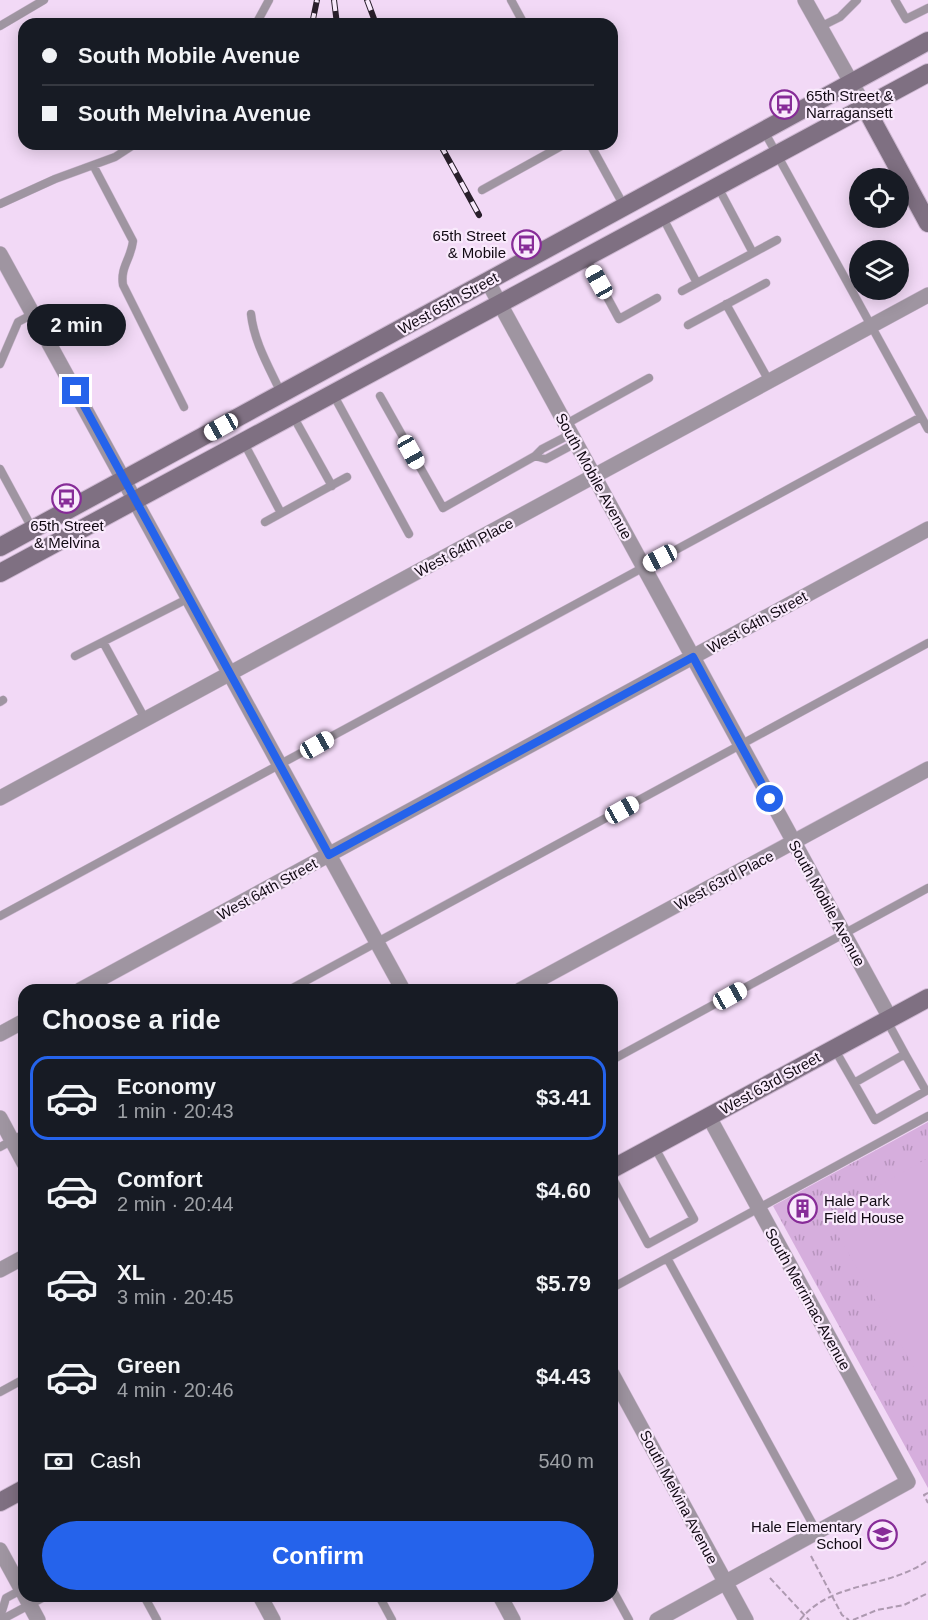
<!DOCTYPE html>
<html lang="en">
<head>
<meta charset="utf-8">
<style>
	:root { --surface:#171b24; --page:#242831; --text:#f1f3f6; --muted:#9ea1a6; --line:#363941; --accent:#2563eb }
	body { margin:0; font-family:Helvetica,sans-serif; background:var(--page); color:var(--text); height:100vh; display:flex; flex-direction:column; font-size:22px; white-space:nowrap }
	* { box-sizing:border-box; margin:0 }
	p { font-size:20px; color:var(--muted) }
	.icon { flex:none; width:33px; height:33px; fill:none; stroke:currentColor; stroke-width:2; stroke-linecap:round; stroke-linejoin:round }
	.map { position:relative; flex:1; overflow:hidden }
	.side { position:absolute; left:18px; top:984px; width:600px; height:618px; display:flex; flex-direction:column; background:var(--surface); border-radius:18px; box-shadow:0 3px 15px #0003 }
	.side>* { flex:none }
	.top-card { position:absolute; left:18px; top:18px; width:600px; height:132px; border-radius:18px; box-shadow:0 3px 15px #0003; display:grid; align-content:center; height:132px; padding:0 24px; background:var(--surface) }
	.tools { position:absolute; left:849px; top:168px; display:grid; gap:12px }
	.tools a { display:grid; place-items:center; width:60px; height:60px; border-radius:50%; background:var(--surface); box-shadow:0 3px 15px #0003; font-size:30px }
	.end { position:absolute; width:27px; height:27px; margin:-14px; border:8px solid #2563eb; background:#fff; box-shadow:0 0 0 3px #fff }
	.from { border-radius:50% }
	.bubble { position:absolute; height:42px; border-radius:21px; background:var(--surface); box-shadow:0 3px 15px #0003; font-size:20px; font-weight:800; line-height:42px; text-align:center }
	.car { position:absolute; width:18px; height:36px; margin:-18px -9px; border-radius:8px; box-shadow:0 0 4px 2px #0007; background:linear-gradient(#fff 24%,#345 0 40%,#fff 0 76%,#345 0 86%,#fff 0) }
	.top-card b { display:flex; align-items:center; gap:21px; height:57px; font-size:22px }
	.top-card b+b { border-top:2px solid var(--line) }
	.top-card i { width:15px; height:15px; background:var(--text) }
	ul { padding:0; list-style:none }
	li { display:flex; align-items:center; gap:18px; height:84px; margin:0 12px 9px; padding:0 12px; border:3px solid transparent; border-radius:18px }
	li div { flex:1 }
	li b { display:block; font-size:22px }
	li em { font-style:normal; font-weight:800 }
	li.current { border-color:var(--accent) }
	li>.icon { width:54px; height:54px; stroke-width:1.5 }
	h2 { padding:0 24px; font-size:27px; line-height:72px }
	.pay { display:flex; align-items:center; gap:15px; height:66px; padding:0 24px; font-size:22px }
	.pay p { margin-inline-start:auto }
	.cta { display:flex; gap:12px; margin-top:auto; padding:12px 24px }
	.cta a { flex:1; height:69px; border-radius:36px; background:var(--accent); color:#fff; font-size:24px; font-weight:800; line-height:69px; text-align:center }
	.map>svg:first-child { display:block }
	.park { fill:url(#park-tufts) }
	.pitch { fill:#d6aedd }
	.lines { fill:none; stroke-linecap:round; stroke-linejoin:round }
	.lane-casing { stroke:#ceb8d2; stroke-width:9 }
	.street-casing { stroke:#ceb8d2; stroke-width:16 }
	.secondary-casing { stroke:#ceb8d2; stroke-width:20 }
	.path { stroke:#ad99b0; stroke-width:2; stroke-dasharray:6 3; stroke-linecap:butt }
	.lane { stroke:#9f95a1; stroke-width:8 }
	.street { stroke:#9f95a1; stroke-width:15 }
	.secondary { stroke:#7f7082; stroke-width:18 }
	.rail-casing { stroke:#291f2b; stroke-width:6 }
	.rail { stroke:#f9eafc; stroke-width:4; stroke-dasharray:11; stroke-linecap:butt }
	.route { stroke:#2563eb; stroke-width:8 }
	.labels { text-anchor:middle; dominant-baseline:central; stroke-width:4.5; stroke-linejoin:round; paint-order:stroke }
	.poi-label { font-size:15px; fill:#110913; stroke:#f9eafc; text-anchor:start }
	.street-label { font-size:15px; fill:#110913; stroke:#f9eafc }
</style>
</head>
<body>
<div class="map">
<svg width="928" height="1620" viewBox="0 0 928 1620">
	<defs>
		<pattern id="park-tufts" width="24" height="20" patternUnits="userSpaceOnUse" patternTransform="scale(1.5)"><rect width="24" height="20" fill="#d6aedd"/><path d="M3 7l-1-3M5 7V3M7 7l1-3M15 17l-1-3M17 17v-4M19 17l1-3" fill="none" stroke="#b794bd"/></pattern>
	</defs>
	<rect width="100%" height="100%" fill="#f2d9f6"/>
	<!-- park -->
	<path class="park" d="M928,1122V1488L773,1206Z"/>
	<!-- pitch -->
	<path class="pitch" d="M928,1158V1392L832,1225L831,1213Z"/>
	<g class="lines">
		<defs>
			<path id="lane" d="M511,0L524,24
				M895,0L906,19L928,8
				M256,24L269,0
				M0,26L44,0
				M820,27L840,17L857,0
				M764,131L928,429
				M590,144L624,206
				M93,165L133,241C131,259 120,267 123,285L184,407
				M482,190L565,144
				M0,204L55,179L115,157L135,144
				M662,216L697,283L753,253L718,187
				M753,253L777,240
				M586,258L619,319L657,298
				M682,291L697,283
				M726,304L769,381
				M251,314C254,342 269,367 281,393
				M688,325L766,283
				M0,364L18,322L33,314
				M333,394L409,534
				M380,396L443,508L535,456L542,449L571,434
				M293,416L332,486
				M566,424L649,378
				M244,443L281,513
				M535,456L546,459L576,443
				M0,469L32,528
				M265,522L347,477
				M103,642L145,719
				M75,656L189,598
				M0,702L3,700
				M0,916L921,417
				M289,990L928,643
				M835,1050L854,1083L905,1054L887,1021
				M612,1060L928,888
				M854,1083L875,1120L926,1091L905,1054
				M0,1147L24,1134
				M612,1177L648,1244L694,1219L654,1146
				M667,1258L817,1532
				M612,1288L928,1116
				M0,1392L24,1379
				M612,1589L629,1620
				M144,1596L157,1620
				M379,1596L392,1620
				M0,1613L2,1611L6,1598L21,1590
				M1,1620L46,1596"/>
			<path id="street" d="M805,0L865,107
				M0,254L403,990
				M488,282L890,1018
				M0,798L928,295
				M80,990L928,529
				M520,990L928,769
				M0,1034L24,1021
				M0,1118L24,1163
				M0,1270L24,1257
				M612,1374L746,1620
				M0,1550L24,1594
				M25,1596L38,1620
				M260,1596L273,1620
				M500,1596L513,1620
				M657,1620L908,1482L709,1117"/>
			<path id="secondary" d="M865,107L928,223
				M0,547L928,41
				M0,573L928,73
				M612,1169L928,998
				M0,1502L24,1489"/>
		</defs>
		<!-- lane casing -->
		<use href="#lane" class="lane-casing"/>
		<!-- street casing -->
		<use href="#street" class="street-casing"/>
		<!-- secondary casing -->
		<use href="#secondary" class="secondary-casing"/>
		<!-- path -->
		<path class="path" d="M928,1493L924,1495L928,1503
			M811,1556L842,1615L849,1620
			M770,1578L809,1620
			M800,1620C832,1580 890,1589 928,1560
			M853,1620L877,1610L904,1605L928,1593"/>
		<!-- lane -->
		<use href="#lane" class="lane"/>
		<!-- street -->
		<use href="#street" class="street"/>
		<!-- secondary -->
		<use href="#secondary" class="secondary"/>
		<defs>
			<path id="rail" d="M334,0L337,24
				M367,0L376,24
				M312,24L317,0
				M440,144L479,215"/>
		</defs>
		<!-- rail casing -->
		<use href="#rail" class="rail-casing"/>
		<!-- rail -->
		<use href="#rail" class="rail"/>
	</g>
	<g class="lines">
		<!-- route -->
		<path class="route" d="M76,391L329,855L693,657L770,799"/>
	</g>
	<!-- icons -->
	<defs>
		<symbol id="bus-ring" viewBox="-11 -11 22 22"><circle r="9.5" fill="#f9eafc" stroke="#872c98" stroke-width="1.5"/><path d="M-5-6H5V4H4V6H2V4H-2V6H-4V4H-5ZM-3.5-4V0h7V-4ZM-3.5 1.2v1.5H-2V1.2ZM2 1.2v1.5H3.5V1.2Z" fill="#872c98"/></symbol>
		<symbol id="building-ring" viewBox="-11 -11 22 22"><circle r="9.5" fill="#f9eafc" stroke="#872c98" stroke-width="1.5"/><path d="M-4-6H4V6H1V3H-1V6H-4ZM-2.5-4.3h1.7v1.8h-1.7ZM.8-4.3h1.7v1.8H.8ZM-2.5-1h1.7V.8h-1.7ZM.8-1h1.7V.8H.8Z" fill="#872c98"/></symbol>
		<symbol id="school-ring" viewBox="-11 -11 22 22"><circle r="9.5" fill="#f9eafc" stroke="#872c98" stroke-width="1.5"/><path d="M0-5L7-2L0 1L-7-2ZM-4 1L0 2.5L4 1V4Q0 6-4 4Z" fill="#872c98"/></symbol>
	</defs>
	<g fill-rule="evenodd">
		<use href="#bus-ring" x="768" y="88" width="33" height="33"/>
		<use href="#bus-ring" x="510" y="228" width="33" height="33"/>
		<use href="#bus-ring" x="50" y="482" width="33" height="33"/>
		<use href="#building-ring" x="786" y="1192" width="33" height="33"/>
		<use href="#school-ring" x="866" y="1518" width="33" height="33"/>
	</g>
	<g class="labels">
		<!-- poi labels -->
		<g class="poi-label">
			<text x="806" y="95">65th Street &amp;<tspan x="806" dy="17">Narragansett</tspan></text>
			<text x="506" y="235" text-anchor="end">65th Street<tspan x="506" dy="17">&amp; Mobile</tspan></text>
			<text x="67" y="525" text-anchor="middle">65th Street<tspan x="67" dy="17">&amp; Melvina</tspan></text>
			<text x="824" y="1200">Hale Park<tspan x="824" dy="17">Field House</tspan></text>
			<text x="862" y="1526" text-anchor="end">Hale Elementary<tspan x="862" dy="17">School</tspan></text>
		</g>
		<!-- street labels -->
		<g class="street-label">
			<text transform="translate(448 303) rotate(-29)">West 65th Street</text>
			<text transform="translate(594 476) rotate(61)">South Mobile Avenue</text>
			<text transform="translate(464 547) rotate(-28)">West 64th Place</text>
			<text transform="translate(757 622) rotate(-29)">West 64th Street</text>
			<text transform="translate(724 880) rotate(-28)">West 63rd Place</text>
			<text transform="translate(267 889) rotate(-29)">West 64th Street</text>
			<text transform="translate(827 903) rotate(61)">South Mobile Avenue</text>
			<text transform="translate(770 1083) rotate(-29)">West 63rd Street</text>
			<text transform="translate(808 1299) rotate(61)">South Merrimac Avenue</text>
			<text transform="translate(679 1497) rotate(62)">South Melvina Avenue</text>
		</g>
	</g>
</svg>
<div class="tools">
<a><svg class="icon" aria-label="locate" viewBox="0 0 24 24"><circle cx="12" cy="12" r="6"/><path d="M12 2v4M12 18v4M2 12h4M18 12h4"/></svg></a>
<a><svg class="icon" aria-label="layers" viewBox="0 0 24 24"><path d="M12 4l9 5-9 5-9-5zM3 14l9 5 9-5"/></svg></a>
</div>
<i class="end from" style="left:770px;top:799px"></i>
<i class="end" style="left:76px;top:391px"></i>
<div class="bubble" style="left:27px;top:304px;width:99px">2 min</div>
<i class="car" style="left:599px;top:282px;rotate:331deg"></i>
<i class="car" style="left:221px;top:427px;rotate:241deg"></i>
<i class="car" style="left:411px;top:452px;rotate:151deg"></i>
<i class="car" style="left:660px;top:558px;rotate:242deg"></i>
<i class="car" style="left:317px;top:745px;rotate:61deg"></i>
<i class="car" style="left:622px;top:810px;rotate:61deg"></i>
<i class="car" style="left:730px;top:996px;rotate:61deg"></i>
<div class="top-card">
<b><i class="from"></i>South Mobile Avenue</b>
<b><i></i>South Melvina Avenue</b>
</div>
<section class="side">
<h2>Choose a ride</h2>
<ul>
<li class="current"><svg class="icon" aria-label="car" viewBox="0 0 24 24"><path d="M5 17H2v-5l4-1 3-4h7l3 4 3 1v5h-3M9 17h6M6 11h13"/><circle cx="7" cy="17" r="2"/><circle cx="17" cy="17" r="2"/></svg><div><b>Economy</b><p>1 min · 20:43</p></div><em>$3.41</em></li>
<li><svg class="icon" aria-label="car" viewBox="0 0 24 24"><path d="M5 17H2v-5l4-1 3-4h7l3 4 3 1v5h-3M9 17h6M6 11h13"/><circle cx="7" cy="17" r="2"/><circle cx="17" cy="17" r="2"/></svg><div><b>Comfort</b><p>2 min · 20:44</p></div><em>$4.60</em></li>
<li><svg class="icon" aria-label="car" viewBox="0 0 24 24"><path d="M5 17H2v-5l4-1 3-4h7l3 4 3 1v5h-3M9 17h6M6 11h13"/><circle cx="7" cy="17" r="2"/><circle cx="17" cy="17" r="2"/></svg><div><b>XL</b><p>3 min · 20:45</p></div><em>$5.79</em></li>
<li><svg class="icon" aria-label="car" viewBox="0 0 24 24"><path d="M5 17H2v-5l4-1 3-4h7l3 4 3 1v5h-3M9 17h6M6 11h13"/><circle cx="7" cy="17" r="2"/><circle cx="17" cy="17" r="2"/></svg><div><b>Green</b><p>4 min · 20:46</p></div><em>$4.43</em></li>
</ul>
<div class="pay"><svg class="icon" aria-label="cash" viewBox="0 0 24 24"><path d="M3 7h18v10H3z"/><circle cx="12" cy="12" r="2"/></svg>Cash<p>540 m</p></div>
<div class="cta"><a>Confirm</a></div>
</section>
</div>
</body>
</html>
